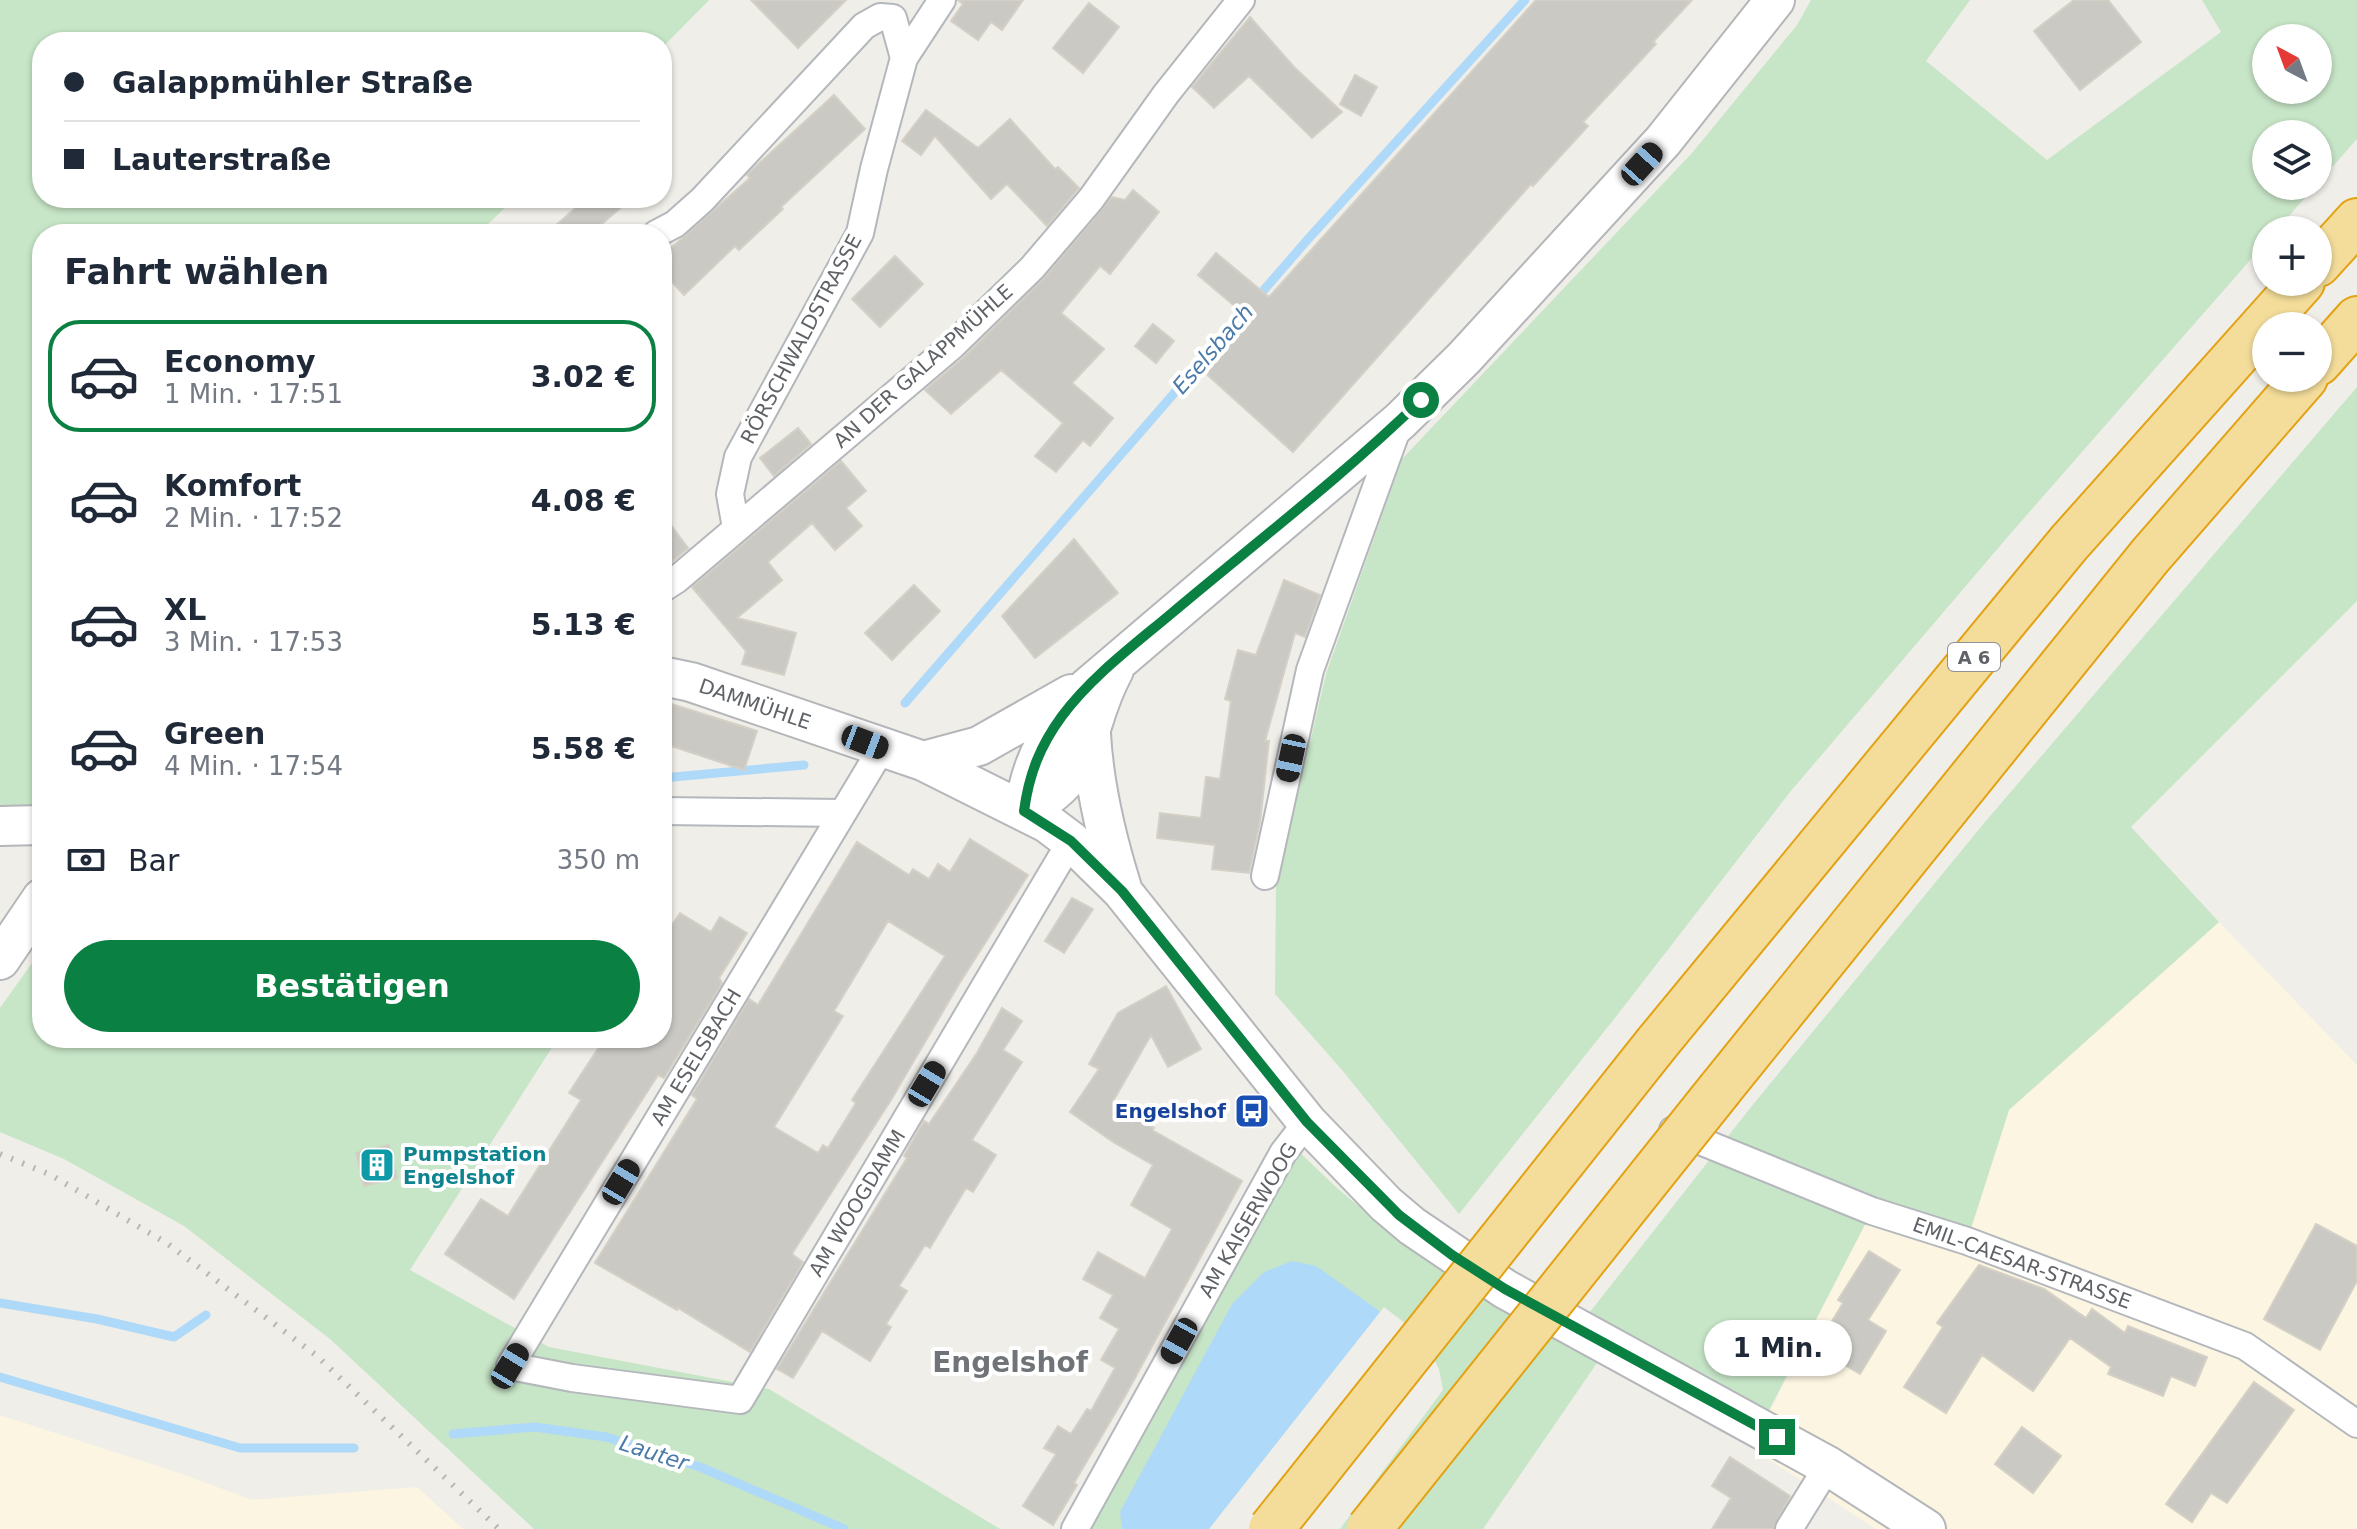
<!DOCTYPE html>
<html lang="de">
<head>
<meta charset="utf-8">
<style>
	:root { --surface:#fff; --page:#f6f6f7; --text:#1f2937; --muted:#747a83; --line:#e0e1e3; --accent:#0b8043 }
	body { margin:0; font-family:"DejaVu Sans",sans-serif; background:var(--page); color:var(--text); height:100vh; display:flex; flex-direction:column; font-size:30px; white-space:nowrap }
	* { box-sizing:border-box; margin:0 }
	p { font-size:26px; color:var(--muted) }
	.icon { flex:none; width:44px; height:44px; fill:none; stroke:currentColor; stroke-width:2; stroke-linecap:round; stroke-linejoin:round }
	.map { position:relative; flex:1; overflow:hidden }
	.details { position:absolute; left:32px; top:224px; width:640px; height:824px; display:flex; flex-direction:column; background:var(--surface); border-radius:32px; box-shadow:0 2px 6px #0004 }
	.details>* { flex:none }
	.hud { position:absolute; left:32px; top:32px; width:640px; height:176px; border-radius:32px; box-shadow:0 2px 6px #0004; display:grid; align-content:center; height:176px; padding:0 32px; background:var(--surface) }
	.needle { width:52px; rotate:319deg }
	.tools { position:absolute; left:2252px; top:24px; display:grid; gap:16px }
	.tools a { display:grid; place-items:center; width:80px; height:80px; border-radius:50%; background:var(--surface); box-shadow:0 2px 6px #0004; font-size:40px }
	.end { position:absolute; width:36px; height:36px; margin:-18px; border:10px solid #0b8043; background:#fff; box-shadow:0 0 0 4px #fff }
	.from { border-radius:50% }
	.bubble { position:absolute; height:56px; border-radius:28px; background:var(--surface); box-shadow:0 2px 6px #0004; font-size:26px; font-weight:700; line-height:56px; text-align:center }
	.car { position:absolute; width:24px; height:48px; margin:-24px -12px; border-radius:10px; box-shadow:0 0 6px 2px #0007; background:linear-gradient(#222 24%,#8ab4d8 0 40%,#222 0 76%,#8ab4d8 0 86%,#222 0) }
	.hud b { display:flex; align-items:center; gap:28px; height:76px; font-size:30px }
	.hud b+b { border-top:2px solid var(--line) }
	.hud i { width:20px; height:20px; background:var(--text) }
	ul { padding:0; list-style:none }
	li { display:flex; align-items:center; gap:24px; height:112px; margin:0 16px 12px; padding:0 16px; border:4px solid transparent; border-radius:32px }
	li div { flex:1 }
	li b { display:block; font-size:30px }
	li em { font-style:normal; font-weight:700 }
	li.selected { border-color:var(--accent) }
	li>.icon { width:72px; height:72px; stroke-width:1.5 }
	h2 { padding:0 32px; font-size:36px; line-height:96px }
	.pay { display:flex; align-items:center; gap:20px; height:88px; padding:0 32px; font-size:30px }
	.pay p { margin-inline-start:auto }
	.action { display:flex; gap:16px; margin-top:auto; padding:16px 32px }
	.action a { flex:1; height:92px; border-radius:48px; background:var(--accent); color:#fff; font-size:32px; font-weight:700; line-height:92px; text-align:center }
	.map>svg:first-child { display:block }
	.commercial { fill:#fbf5e1 }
	.green { fill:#c7e5c7; fill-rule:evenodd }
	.water { fill:#afd9f8 }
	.pier { fill:#f0eee8 }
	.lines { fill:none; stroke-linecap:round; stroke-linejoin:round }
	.stream { stroke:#afd9f8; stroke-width:9 }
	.building { fill:#cbc9c4; stroke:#d4d0c6; stroke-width:2; fill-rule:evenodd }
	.street-casing { stroke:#b4b7bb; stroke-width:30 }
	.secondary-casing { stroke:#b4b6ba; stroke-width:42 }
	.highway-casing { stroke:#e3a114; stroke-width:48 }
	.street { stroke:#fff; stroke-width:26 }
	.secondary { stroke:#fff; stroke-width:38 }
	.highway { stroke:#f4dd9a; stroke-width:44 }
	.rail { stroke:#b5b6b6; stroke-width:6; stroke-dasharray:2 10; stroke-linecap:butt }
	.highway-bridge-casing { stroke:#e3a114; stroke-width:48; stroke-linecap:butt }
	.highway-bridge { stroke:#f4dd9a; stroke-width:44 }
	.route { stroke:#0b8043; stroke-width:10 }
	.labels { text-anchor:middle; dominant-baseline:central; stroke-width:8; stroke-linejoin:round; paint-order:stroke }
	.shield { fill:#fff; stroke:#8f9194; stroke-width:2 }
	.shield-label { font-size:18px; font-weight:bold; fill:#5f6266 }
	.street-label { font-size:20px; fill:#5f6266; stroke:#fff }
	.transit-label { font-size:20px; font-weight:bold; fill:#164399; stroke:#fff; text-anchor:end }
	.culture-label { font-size:20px; font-weight:bold; fill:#0d838f; stroke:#fff; text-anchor:start }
	.water-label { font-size:22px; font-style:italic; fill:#4c7aa9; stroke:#fff }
	.district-label { font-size:28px; font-weight:bold; fill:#707478; stroke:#fff }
</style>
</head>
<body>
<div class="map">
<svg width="2357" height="1529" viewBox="0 0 2357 1529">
	<rect width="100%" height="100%" fill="#f0eee8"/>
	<!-- commercial -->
	<path class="commercial" d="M2219,922L2357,1065V1529H1876L1751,1448L1872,1211L1967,1240L2009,1110Z
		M0,1415L185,1475L252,1500L417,1487L463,1529H0Z"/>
	<!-- green -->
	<path class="green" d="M0,0H709L662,48V42H42V198H515L478,234H42V833L0,847Z
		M1811,0H1970L1926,61L2047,160L2221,32L2202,0H2357V139L2318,183V134H2266V186H2315L2277,230H2266V242L2011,533L1790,792L1618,1014L1459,1214L1342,1070L1275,994L1276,887L1326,674L1402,459L1692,153L1797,25ZM2318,38V90H2266V38Z
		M2357,387V601L2131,827L2219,922L2009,1110L1967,1241L1872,1211L1765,1418L1586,1317L1751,1107L1985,822Z
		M42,949V1038H558L410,1270L549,1347L769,1389L1000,1529H534L330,1339L184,1226L64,1159L0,1132V1008Z
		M1297,1150L1338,1189L1417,1254L1599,1360L1483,1529H1083Z"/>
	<!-- water -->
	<path class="water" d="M1292,1261L1316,1266L1420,1340L1335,1529H1122L1120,1512L1232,1304L1264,1272Z"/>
	<!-- pier -->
	<path class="pier" d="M1384,1307L1423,1337L1439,1369L1443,1390L1340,1529H1209Z"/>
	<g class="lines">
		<!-- stream -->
		<path class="stream" d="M905,703L1309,238L1525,0
			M662,778L804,765
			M0,1303L97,1319L174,1337L206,1315
			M0,1377L240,1448H354
			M453,1434L535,1427L606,1437L700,1467L844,1529"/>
	</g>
	<!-- building -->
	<path class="building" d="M751,0H846L798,48Z
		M958,0H1023L1002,30L991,22L978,40L951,21L963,4Z
		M1536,0H1692L1653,42L1656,44L1583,122L1588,126L1533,186L1531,184L1293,452L1203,371L1250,319L1198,275L1216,253L1269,297Z
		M2074,0H2108L2141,42L2080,90L2034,31Z
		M1089,3L1119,27L1083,73L1053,48Z
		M1250,17L1294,67L1342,112L1312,138L1249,76L1214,108L1192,87Z
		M1355,75L1377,87L1361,116L1340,104Z
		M834,95L865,129L781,207L783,209L739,250L735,246L684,295L662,271V256L750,178L747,175L754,168Z
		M926,110L978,148L1010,119L1055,169L1058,167L1079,188L1047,226L1007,184L991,199L935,136L921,155L902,141Z
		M1133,190L1159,212L1110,274L1100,266L1061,313L1104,349L1072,383L1113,418L1090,446L1083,440L1056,472L1035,456L1063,423L1001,370L951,414L925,390L964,357L1043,279L1112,197L1125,200Z
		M587,198H632L590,234H546Z
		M895,256L923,284L880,327L852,299Z
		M1153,324L1174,341L1156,363L1135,346Z
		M798,428L811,444L774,476L760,458Z
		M841,461L866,491L846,508L862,526L835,550L812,523L768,562L782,580L737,618L796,633L784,675L742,664L746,651L692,587Z
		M662,513L688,548L662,570Z
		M1074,539L1118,593L1035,658L1002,616Z
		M1284,580L1320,595L1305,637L1295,633L1265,741H1269L1260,822L1249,873L1212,869L1215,845L1157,838L1160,813L1201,818L1206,777L1220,779L1231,701L1225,699L1238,650L1256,655Z
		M914,585L940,611L892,660L865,633Z
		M662,701L757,731L744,770L662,743Z
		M970,839L1028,875L959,984L891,1100L793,1252V1255L803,1262L750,1352L678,1308L677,1310L595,1263L697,1099L692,1095L749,999L758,1005L857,842L909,875L913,869L929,879L938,864L950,872ZM888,921L945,956L852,1100L856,1103L828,1148L823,1145L818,1153L774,1127L843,1016L834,1011Z
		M1072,898L1093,909L1064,953L1045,941Z
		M680,913L711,932L720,917L747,933L719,978L722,983L664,1078L658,1075L514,1299L445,1254L481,1199L508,1216L581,1100L569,1093L605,1038H662V940Z
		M1166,986L1201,1049L1168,1067L1151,1035L1112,1103L1154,1128L1152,1130L1242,1181L1124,1398L1074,1483L1077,1485L1053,1525L1023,1506L1056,1454L1044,1448L1058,1426L1071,1434L1087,1409L1091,1411L1115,1368L1101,1360L1119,1329L1100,1318L1113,1295L1083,1279L1098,1252L1145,1278L1172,1229L1131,1205L1153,1165L1113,1142L1070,1112L1099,1069L1089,1064L1118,1013Z
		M1002,1008L1022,1021L1003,1050L1022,1062L972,1140L996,1155L973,1192L966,1188L930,1248L925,1245L899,1286L907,1291L886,1324L891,1327L870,1361L822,1331L793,1378L777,1369L907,1158L904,1156L924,1121L929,1124L977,1053Z
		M389,1145L397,1178L364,1186L356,1153Z
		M2316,1224L2357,1246V1281L2320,1350L2264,1319Z
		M1869,1251L1900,1270L1868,1320L1886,1331L1860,1374L1816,1348L1843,1303L1838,1300Z
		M1979,1265L2044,1289L2086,1318L2092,1309L2125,1333L2128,1326L2207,1357L2195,1386L2171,1376L2163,1396L2108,1374L2111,1367L2070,1338L2033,1391L1982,1355L1946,1413L1904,1387L1943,1327L1937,1323Z
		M2254,1382L2294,1410L2227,1503L2211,1493L2192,1522L2166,1504Z
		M2022,1427L2061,1456L2033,1493L1995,1464Z
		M1730,1457L1790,1496L1773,1529H1712L1731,1498L1712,1486Z"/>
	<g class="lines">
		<defs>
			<path id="street" d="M656,234L675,224L702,200L864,26L880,17L893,18L904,58
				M736,528L730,494L738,457L860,233L874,169L904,58L942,0
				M662,589L676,580L953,345L1032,268L1091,199L1166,94L1241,0
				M882,748L510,1366L572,1378L740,1400L1071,841
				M662,811L842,813
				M1265,876L1310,670L1399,424
				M1673,1130L1872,1211L1967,1241L2245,1346L2357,1424
				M1075,1529L1283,1153L1307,1122
				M1789,1529L1828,1466"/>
			<path id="secondary" d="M662,676L691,682L923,761L1047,823L1071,841L1122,891L1307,1122L1386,1204L1412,1226L1505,1289L1828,1466L1926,1529
				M1091,734C1094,787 1106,837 1122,888
				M923,761L979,746L1071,694
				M1024,811C1031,757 1052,726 1088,687L1400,421L1464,358L1663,141L1775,0
				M1024,811C1098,773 1080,732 1114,670
				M0,826L42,825
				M0,960L42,898"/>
			<path id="highway" d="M2318,264L2357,221
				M2318,363L2357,319
				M1657,1043L2069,543L2302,282
				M1720,1089L2150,556L2305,378"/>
		</defs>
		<!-- street casing -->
		<use href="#street" class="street-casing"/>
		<!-- secondary casing -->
		<use href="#secondary" class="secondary-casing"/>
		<!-- highway casing -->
		<use href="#highway" class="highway-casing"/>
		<!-- street -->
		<use href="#street" class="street"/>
		<!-- secondary -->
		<use href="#secondary" class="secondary"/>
		<!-- highway -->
		<use href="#highway" class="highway"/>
		<!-- rail -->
		<path class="rail" d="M0,1154L51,1175L168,1244L317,1356L499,1529"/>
		<defs>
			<path id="highway-bridge" d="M1271,1529L1657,1043
				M1369,1529L1720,1089"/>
		</defs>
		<!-- highway-bridge casing -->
		<use href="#highway-bridge" class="highway-bridge-casing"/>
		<!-- highway-bridge -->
		<use href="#highway-bridge" class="highway-bridge"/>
	</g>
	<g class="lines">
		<!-- route -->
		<path class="route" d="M1421,400C1343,476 1255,543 1172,613C1134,645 1092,676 1062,716C1040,746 1029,774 1024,811L1071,841L1122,891L1307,1122L1399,1215L1452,1255L1505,1289L1777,1437"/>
	</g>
	<!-- icons -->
	<defs>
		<symbol id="bus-square" viewBox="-11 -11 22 22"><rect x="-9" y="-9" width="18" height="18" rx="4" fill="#1a4fb4" stroke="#fff"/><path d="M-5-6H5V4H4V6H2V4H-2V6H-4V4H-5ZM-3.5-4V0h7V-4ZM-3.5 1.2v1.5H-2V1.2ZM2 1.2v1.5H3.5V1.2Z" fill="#fff"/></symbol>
		<symbol id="building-square" viewBox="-11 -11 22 22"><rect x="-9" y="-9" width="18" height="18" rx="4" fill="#0f9aa8" stroke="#fff"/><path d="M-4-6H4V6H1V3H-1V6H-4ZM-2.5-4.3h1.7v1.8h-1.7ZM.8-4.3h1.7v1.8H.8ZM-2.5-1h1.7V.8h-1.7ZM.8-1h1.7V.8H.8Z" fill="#fff"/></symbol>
	</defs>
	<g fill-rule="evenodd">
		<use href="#bus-square" x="1232" y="1091" width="40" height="40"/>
		<use href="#building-square" x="357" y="1145" width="40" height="40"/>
	</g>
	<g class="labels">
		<!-- shield labels -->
		<rect class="shield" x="1948" y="643" width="52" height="28" rx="6"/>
		<g class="shield-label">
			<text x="1974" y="657">A 6</text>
		</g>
		<!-- street labels -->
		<g class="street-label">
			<text transform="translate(801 339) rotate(-62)">RÖRSCHWALDSTRASSE</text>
			<text transform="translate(923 366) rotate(-42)">AN DER GALAPPMÜHLE</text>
			<text transform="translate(755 704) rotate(19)">DAMMÜHLE</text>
			<text transform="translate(696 1057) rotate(-59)">AM ESELSBACH</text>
			<text transform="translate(857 1203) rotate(-59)">AM WOOGDAMM</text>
			<text transform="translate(1248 1220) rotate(-60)">AM KAISERWOOG</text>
			<text transform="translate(2022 1263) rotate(20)">EMIL-CAESAR-STRASSE</text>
		</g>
		<!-- transit labels -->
		<g class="transit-label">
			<text x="1226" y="1111">Engelshof</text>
		</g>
		<!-- culture labels -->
		<g class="culture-label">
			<text x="403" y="1154">Pumpstation<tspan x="403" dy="23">Engelshof</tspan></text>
		</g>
		<!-- water labels -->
		<g class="water-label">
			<text transform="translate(1213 349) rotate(-49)">Eselsbach</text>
			<text transform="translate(654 1453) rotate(18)">Lauter</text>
		</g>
		<!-- district labels -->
		<g class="district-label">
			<text x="1010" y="1362">Engelshof</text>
		</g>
	</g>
</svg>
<div class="tools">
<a><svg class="needle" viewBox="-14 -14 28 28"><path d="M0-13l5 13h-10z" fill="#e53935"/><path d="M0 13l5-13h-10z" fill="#747a83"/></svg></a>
<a><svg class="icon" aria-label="layers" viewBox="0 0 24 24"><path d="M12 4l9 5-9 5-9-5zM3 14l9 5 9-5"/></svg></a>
<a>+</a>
<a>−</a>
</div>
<i class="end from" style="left:1421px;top:400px"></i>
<i class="end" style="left:1777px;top:1437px"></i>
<div class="bubble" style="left:1704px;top:1320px;width:148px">1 Min.</div>
<i class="car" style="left:1642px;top:164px;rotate:42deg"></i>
<i class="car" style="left:865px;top:742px;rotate:111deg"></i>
<i class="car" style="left:1291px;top:758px;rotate:192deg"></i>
<i class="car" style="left:927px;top:1084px;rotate:31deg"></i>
<i class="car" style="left:621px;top:1182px;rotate:31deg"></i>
<i class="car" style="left:1179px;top:1341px;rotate:209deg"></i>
<i class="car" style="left:510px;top:1366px;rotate:31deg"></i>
<div class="hud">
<b><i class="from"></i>Galappmühler Straße</b>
<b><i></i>Lauterstraße</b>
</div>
<section class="details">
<h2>Fahrt wählen</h2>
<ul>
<li class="selected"><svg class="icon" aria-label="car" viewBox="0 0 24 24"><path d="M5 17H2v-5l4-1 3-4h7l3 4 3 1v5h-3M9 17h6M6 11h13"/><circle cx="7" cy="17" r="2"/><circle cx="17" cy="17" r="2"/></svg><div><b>Economy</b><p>1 Min. · 17:51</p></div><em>3.02 €</em></li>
<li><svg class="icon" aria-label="car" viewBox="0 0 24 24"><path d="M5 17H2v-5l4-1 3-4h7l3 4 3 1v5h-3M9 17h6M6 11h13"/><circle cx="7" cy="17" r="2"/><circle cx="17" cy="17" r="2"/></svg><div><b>Komfort</b><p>2 Min. · 17:52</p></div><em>4.08 €</em></li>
<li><svg class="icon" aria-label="car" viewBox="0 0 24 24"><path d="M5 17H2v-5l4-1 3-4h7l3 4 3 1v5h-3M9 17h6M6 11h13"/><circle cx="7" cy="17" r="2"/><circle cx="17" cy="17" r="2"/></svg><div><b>XL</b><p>3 Min. · 17:53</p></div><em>5.13 €</em></li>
<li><svg class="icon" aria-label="car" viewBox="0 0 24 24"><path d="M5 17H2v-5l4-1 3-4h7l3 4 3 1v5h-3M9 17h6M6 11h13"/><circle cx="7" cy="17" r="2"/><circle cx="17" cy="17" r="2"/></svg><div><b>Green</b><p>4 Min. · 17:54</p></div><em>5.58 €</em></li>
</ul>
<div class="pay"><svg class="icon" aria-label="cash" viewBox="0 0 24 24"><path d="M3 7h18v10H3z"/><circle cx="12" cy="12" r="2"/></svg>Bar<p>350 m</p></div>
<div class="action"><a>Bestätigen</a></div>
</section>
</div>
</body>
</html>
